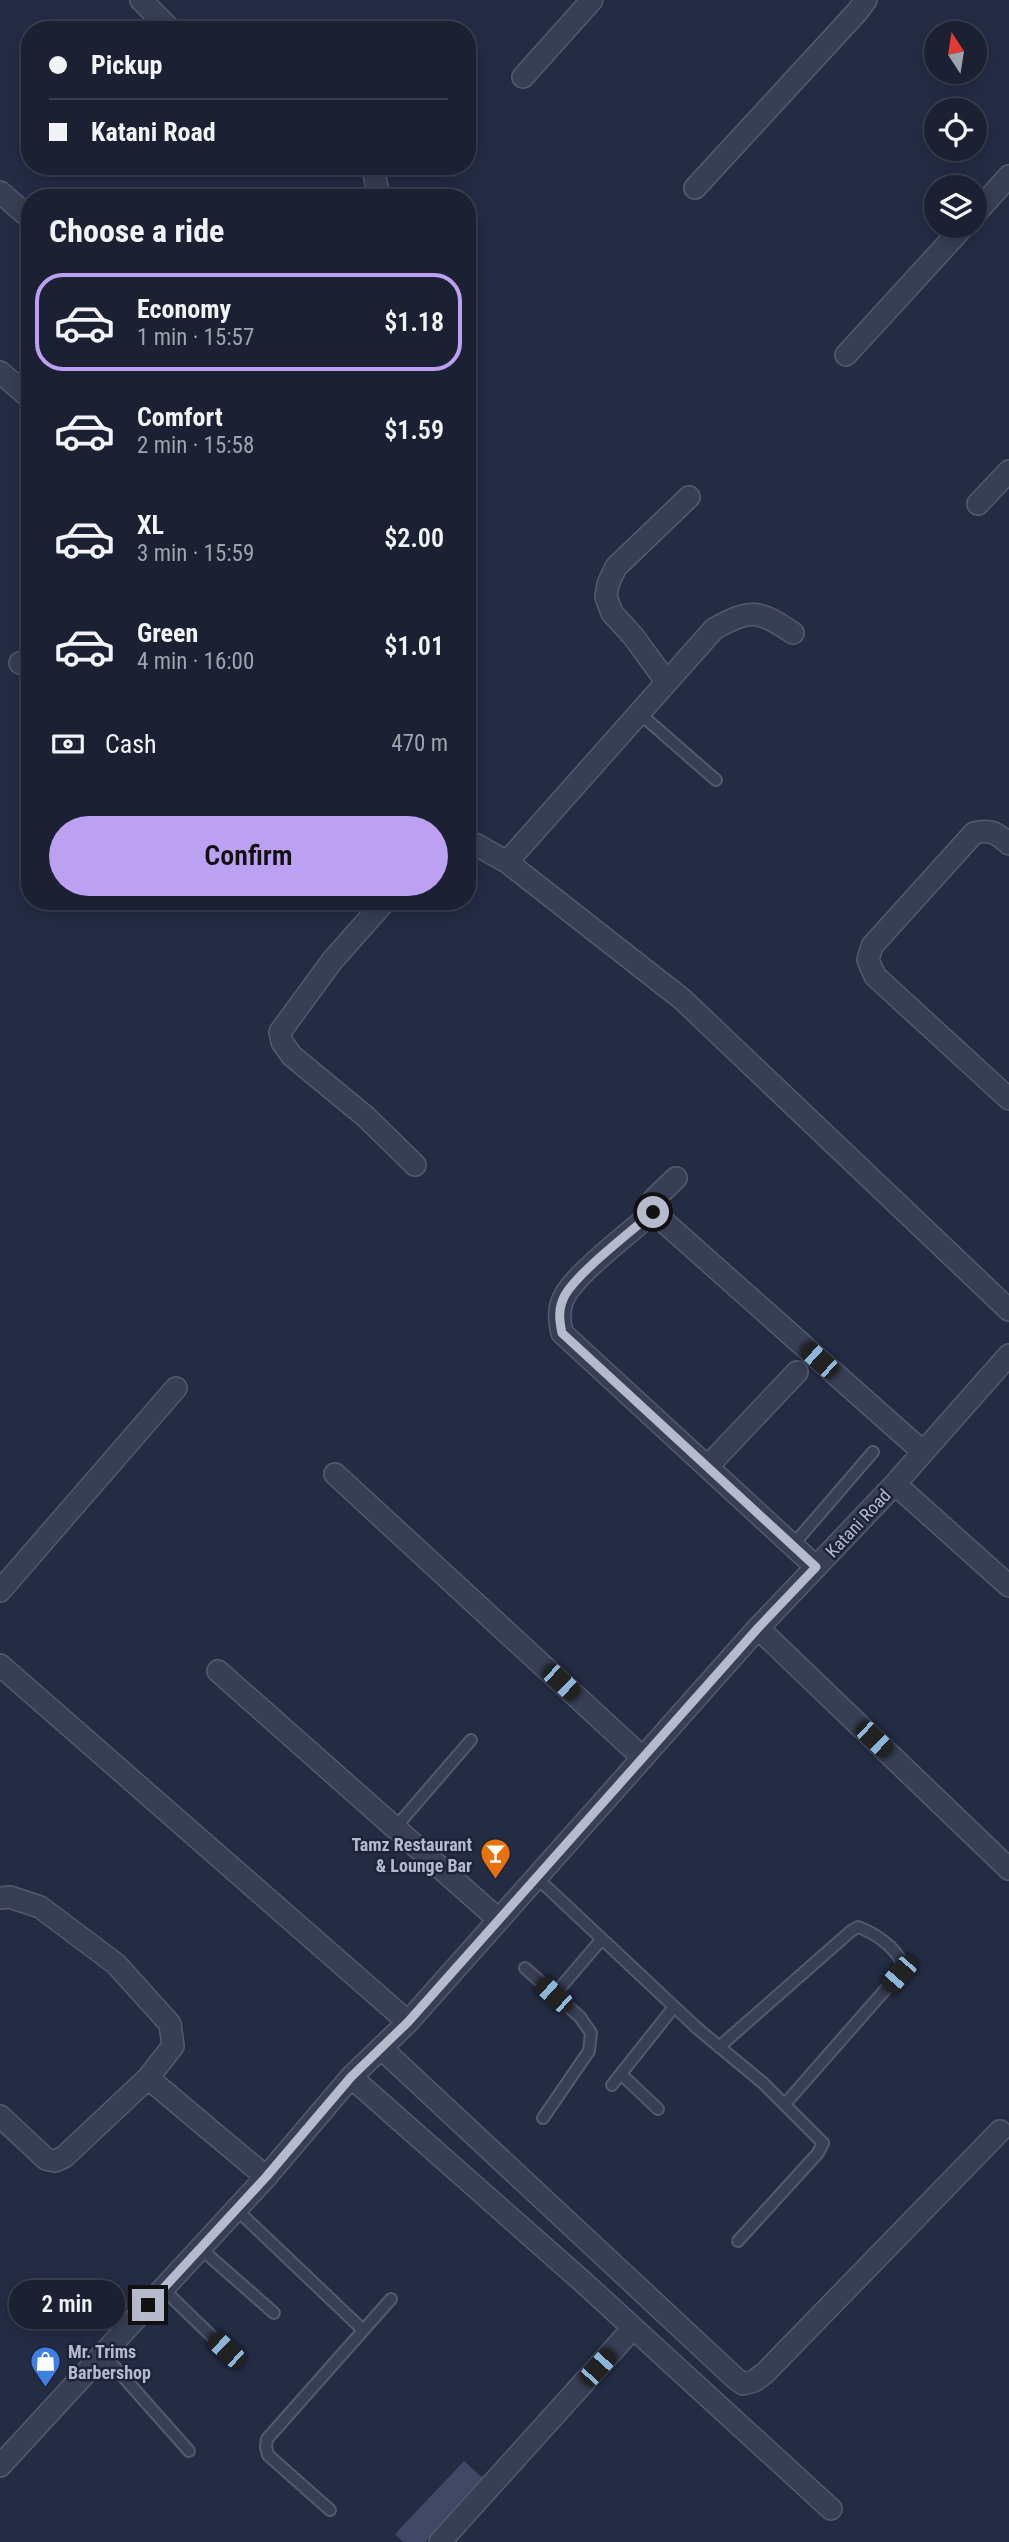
<!DOCTYPE html>
<html lang="en">
<head>
<meta charset="utf-8">
<style>
	:root { --surface:#1b2133; --page:#282e3f; --text:#f1f3f6; --muted:#a0a3ac; --line:#393e4e; --accent:#bca0f2 }
	body { margin:0; font-family:"Roboto Condensed",sans-serif; background:var(--page); color:var(--text); height:100vh; display:flex; flex-direction:column; font-size:26px; white-space:nowrap }
	* { box-sizing:border-box; margin:0 }
	p { font-size:23px; color:var(--muted) }
	.icon { flex:none; width:38px; height:38px; fill:none; stroke:currentColor; stroke-width:2; stroke-linecap:round; stroke-linejoin:round }
	.map { position:relative; flex:1; overflow:hidden }
	.sheet { position:absolute; left:21px; top:189px; width:455px; height:721px; display:flex; flex-direction:column; background:var(--surface); border-radius:28px; box-shadow:0 4px 18px #0003,0 0 0 2px var(--line) }
	.sheet>* { flex:none }
	.top-card { position:absolute; left:21px; top:21px; width:455px; height:154px; border-radius:28px; box-shadow:0 4px 18px #0003,0 0 0 2px var(--line); display:grid; align-content:center; height:154px; padding:0 28px; background:var(--surface) }
	.needle { width:46px; rotate:348deg }
	.tools { position:absolute; left:924px; top:21px; display:grid; gap:14px }
	.tools a { display:grid; place-items:center; width:63px; height:63px; border-radius:50%; background:var(--surface); box-shadow:0 4px 18px #0003,0 0 0 2px var(--line); font-size:35px }
	.end { position:absolute; width:32px; height:32px; margin:-16px; border:9px solid #b6bacd; background:#111; box-shadow:0 0 0 4px #111 }
	.from { border-radius:50% }
	.bubble { position:absolute; height:49px; border-radius:24px; background:var(--surface); box-shadow:0 4px 18px #0003,0 0 0 2px var(--line); font-size:23px; font-weight:600; line-height:49px; text-align:center }
	.car { position:absolute; width:21px; height:42px; margin:-21px -10px; border-radius:9px; box-shadow:0 0 5px 2px #0007; background:linear-gradient(#222 24%,#8ab4d8 0 40%,#222 0 76%,#8ab4d8 0 86%,#222 0) }
	.top-card b { display:flex; align-items:center; gap:24px; height:66px; font-size:26px }
	.top-card b+b { border-top:2px solid var(--line) }
	.top-card i { width:18px; height:18px; background:var(--text) }
	ul { padding:0; list-style:none }
	li { display:flex; align-items:center; gap:21px; height:98px; margin:0 14px 10px; padding:0 14px; border:4px solid transparent; border-radius:28px }
	li div { flex:1 }
	li b { display:block; font-size:26px }
	li em { font-style:normal; font-weight:600 }
	li.on { border-color:var(--accent) }
	li>.icon { width:63px; height:63px; stroke-width:1.5 }
	h2 { padding:0 28px; font-size:32px; line-height:84px }
	.pay { display:flex; align-items:center; gap:18px; height:77px; padding:0 28px; font-size:26px }
	.pay p { margin-inline-start:auto }
	.cta { display:flex; gap:14px; margin-top:auto; padding:14px 28px }
	.cta a { flex:1; height:80px; border-radius:42px; background:var(--accent); color:#111; font-size:28px; font-weight:600; line-height:80px; text-align:center }
	.map>svg:first-child { display:block }
	.building { fill:#404865 }
	.lines { fill:none; stroke-linecap:round; stroke-linejoin:round }
	.lane-casing { stroke:#545a6e; stroke-width:14 }
	.street-casing { stroke:#545a6e; stroke-width:24 }
	.lane { stroke:#383f54; stroke-width:10 }
	.street { stroke:#383f54; stroke-width:21 }
	.route { stroke:#b6bacd; stroke-width:9 }
	.labels { text-anchor:middle; dominant-baseline:central; stroke-width:5; stroke-linejoin:round; paint-order:stroke }
	.street-label { font-size:18px; fill:#b6bacd; stroke:#1d2339 }
	.poi-label { font-size:18px; font-weight:bold; fill:#b6bacd; stroke:#1d2339; text-anchor:end }
</style>
</head>
<body>
<div class="map">
<svg width="1009" height="2542" viewBox="0 0 1009 2542">
	<rect width="100%" height="100%" fill="#242c44"/>
	<!-- building -->
	<path class="building" d="M464,2461L485,2480L425,2542H403L395,2534Z"/>
	<g class="lines">
		<defs>
			<path id="lane" d="M638,712L716,780
				M793,1545L873,1452
				M395,1828L471,1740
				M536,1877L698,2029L763,2083L823,2143L818,2153L738,2241
				M525,1968L580,2017L591,2033L589,2051L543,2118
				M554,1995L602,1939
				M719,2047L851,1931L858,1927C875,1933 895,1947 902,1963L899,1974L785,2104
				M621,2074L658,2109
				M612,2085L674,2007
				M236,2209L362,2329
				M200,2248L274,2313
				M163,2289L226,2350
				M103,2354L189,2451
				M330,2510L268,2455L266,2447L267,2439L391,2299"/>
			<path id="street" d="M141,0L171,30
				M523,77L592,0
				M374,174L377,187L376,198
				M695,188L857,12L866,0
				M0,192L30,218
				M975,214L1009,176
				M846,355L964,226
				M0,372L30,398
				M978,504L1009,471
				M20,663L30,658
				M666,681L633,636L612,613L606,597L608,584L616,567L689,497
				M467,844H475L507,862L682,999L1009,1310
				M1009,844C997,833 991,829 974,833L872,946L868,960L875,976L1009,1099
				M507,862L714,629C752,608 758,610 793,633
				M385,901L332,961L280,1032L282,1042L292,1056L366,1117L415,1165
				M676,1178L654,1199L653,1212L923,1452
				M653,1212C630,1233 580,1270 565,1295C558,1308 559,1319 562,1333L816,1567
				M708,1466L797,1372
				M335,1474L643,1758
				M895,1484L1009,1586
				M0,1591L176,1388
				M758,1628L1009,1869
				M0,1665L408,2022
				M218,1671L498,1919
				M0,1898L10,1897L40,1907L116,1964L170,2024L173,2046L148,2078
				M381,2048L735,2378L743,2384L754,2381L765,2373L1000,2131
				M351,2077L582,2281L831,2509
				M0,2116L46,2159L55,2161L64,2157L148,2078L266,2177
				M0,2466L266,2177L351,2077L408,2022L758,1628L895,1484L1009,1355
				M440,2542L633,2328"/>
		</defs>
		<!-- lane casing -->
		<use href="#lane" class="lane-casing"/>
		<!-- street casing -->
		<use href="#street" class="street-casing"/>
		<!-- lane -->
		<use href="#lane" class="lane"/>
		<!-- street -->
		<use href="#street" class="street"/>
	</g>
	<g class="lines">
		<!-- route -->
		<path class="route" d="M148,2305L266,2177L351,2077L408,2022L758,1628L816,1567L562,1333C559,1319 558,1308 565,1295C580,1270 630,1233 653,1212"/>
	</g>
	<!-- icons -->
	<defs>
		<symbol id="bar-pin" viewBox="-11 -11 22 30"><path d="M0 17L-7.5 6A9.5 9.5 0 1 1 7.5 6Z" fill="#e8710a" stroke="#1d2339"/><path d="M-6-5H6L.8 .8V4.5H3.5V6h-7V4.5H-.8V.8Z" fill="#fff"/></symbol>
		<symbol id="shop-pin" viewBox="-11 -11 22 30"><path d="M0 17L-7.5 6A9.5 9.5 0 1 1 7.5 6Z" fill="#3f7fe0" stroke="#1d2339"/><path d="M-5-2.5h2.3a2.7 3.5 0 0 1 5.4 0H5L5.5 6h-11ZM-1.5-2.5h3a1.5 2.3 0 0 0-3 0Z" fill="#fff"/></symbol>
	</defs>
	<g fill-rule="evenodd">
		<use href="#bar-pin" x="478" y="1836" width="35" height="47"/>
		<use href="#shop-pin" x="28" y="2344" width="35" height="47"/>
	</g>
	<g class="labels">
		<!-- street labels -->
		<g class="street-label">
			<text transform="translate(858 1523) rotate(-47)">Katani Road</text>
		</g>
		<!-- poi labels -->
		<g class="poi-label">
			<text x="472" y="1844">Tamz Restaurant<tspan x="472" dy="21">&amp; Lounge Bar</tspan></text>
			<text x="68" y="2351" text-anchor="start">Mr. Trims<tspan x="68" dy="21">Barbershop</tspan></text>
		</g>
	</g>
</svg>
<div class="tools">
<a><svg class="needle" viewBox="-14 -14 28 28"><path d="M0-13l5 13h-10z" fill="#e53935"/><path d="M0 13l5-13h-10z" fill="#a0a3ac"/></svg></a>
<a><svg class="icon" aria-label="locate" viewBox="0 0 24 24"><circle cx="12" cy="12" r="6"/><path d="M12 2v4M12 18v4M2 12h4M18 12h4"/></svg></a>
<a><svg class="icon" aria-label="layers" viewBox="0 0 24 24"><path d="M12 4l9 5-9 5-9-5zM3 14l9 5 9-5"/></svg></a>
</div>
<i class="end from" style="left:653px;top:1212px"></i>
<i class="end" style="left:148px;top:2305px"></i>
<div class="bubble" style="left:9px;top:2280px;width:116px">2 min</div>
<i class="car" style="left:819px;top:1360px;rotate:312deg"></i>
<i class="car" style="left:561px;top:1682px;rotate:133deg"></i>
<i class="car" style="left:874px;top:1739px;rotate:134deg"></i>
<i class="car" style="left:899px;top:1974px;rotate:221deg"></i>
<i class="car" style="left:554px;top:1995px;rotate:312deg"></i>
<i class="car" style="left:226px;top:2350px;rotate:313deg"></i>
<i class="car" style="left:598px;top:2367px;rotate:42deg"></i>
<div class="top-card">
<b><i class="from"></i>Pickup</b>
<b><i></i>Katani Road</b>
</div>
<section class="sheet">
<h2>Choose a ride</h2>
<ul>
<li class="on"><svg class="icon" aria-label="car" viewBox="0 0 24 24"><path d="M5 17H2v-5l4-1 3-4h7l3 4 3 1v5h-3M9 17h6M6 11h13"/><circle cx="7" cy="17" r="2"/><circle cx="17" cy="17" r="2"/></svg><div><b>Economy</b><p>1 min · 15:57</p></div><em>$1.18</em></li>
<li><svg class="icon" aria-label="car" viewBox="0 0 24 24"><path d="M5 17H2v-5l4-1 3-4h7l3 4 3 1v5h-3M9 17h6M6 11h13"/><circle cx="7" cy="17" r="2"/><circle cx="17" cy="17" r="2"/></svg><div><b>Comfort</b><p>2 min · 15:58</p></div><em>$1.59</em></li>
<li><svg class="icon" aria-label="car" viewBox="0 0 24 24"><path d="M5 17H2v-5l4-1 3-4h7l3 4 3 1v5h-3M9 17h6M6 11h13"/><circle cx="7" cy="17" r="2"/><circle cx="17" cy="17" r="2"/></svg><div><b>XL</b><p>3 min · 15:59</p></div><em>$2.00</em></li>
<li><svg class="icon" aria-label="car" viewBox="0 0 24 24"><path d="M5 17H2v-5l4-1 3-4h7l3 4 3 1v5h-3M9 17h6M6 11h13"/><circle cx="7" cy="17" r="2"/><circle cx="17" cy="17" r="2"/></svg><div><b>Green</b><p>4 min · 16:00</p></div><em>$1.01</em></li>
</ul>
<div class="pay"><svg class="icon" aria-label="cash" viewBox="0 0 24 24"><path d="M3 7h18v10H3z"/><circle cx="12" cy="12" r="2"/></svg>Cash<p>470 m</p></div>
<div class="cta"><a>Confirm</a></div>
</section>
</div>
</body>
</html>
